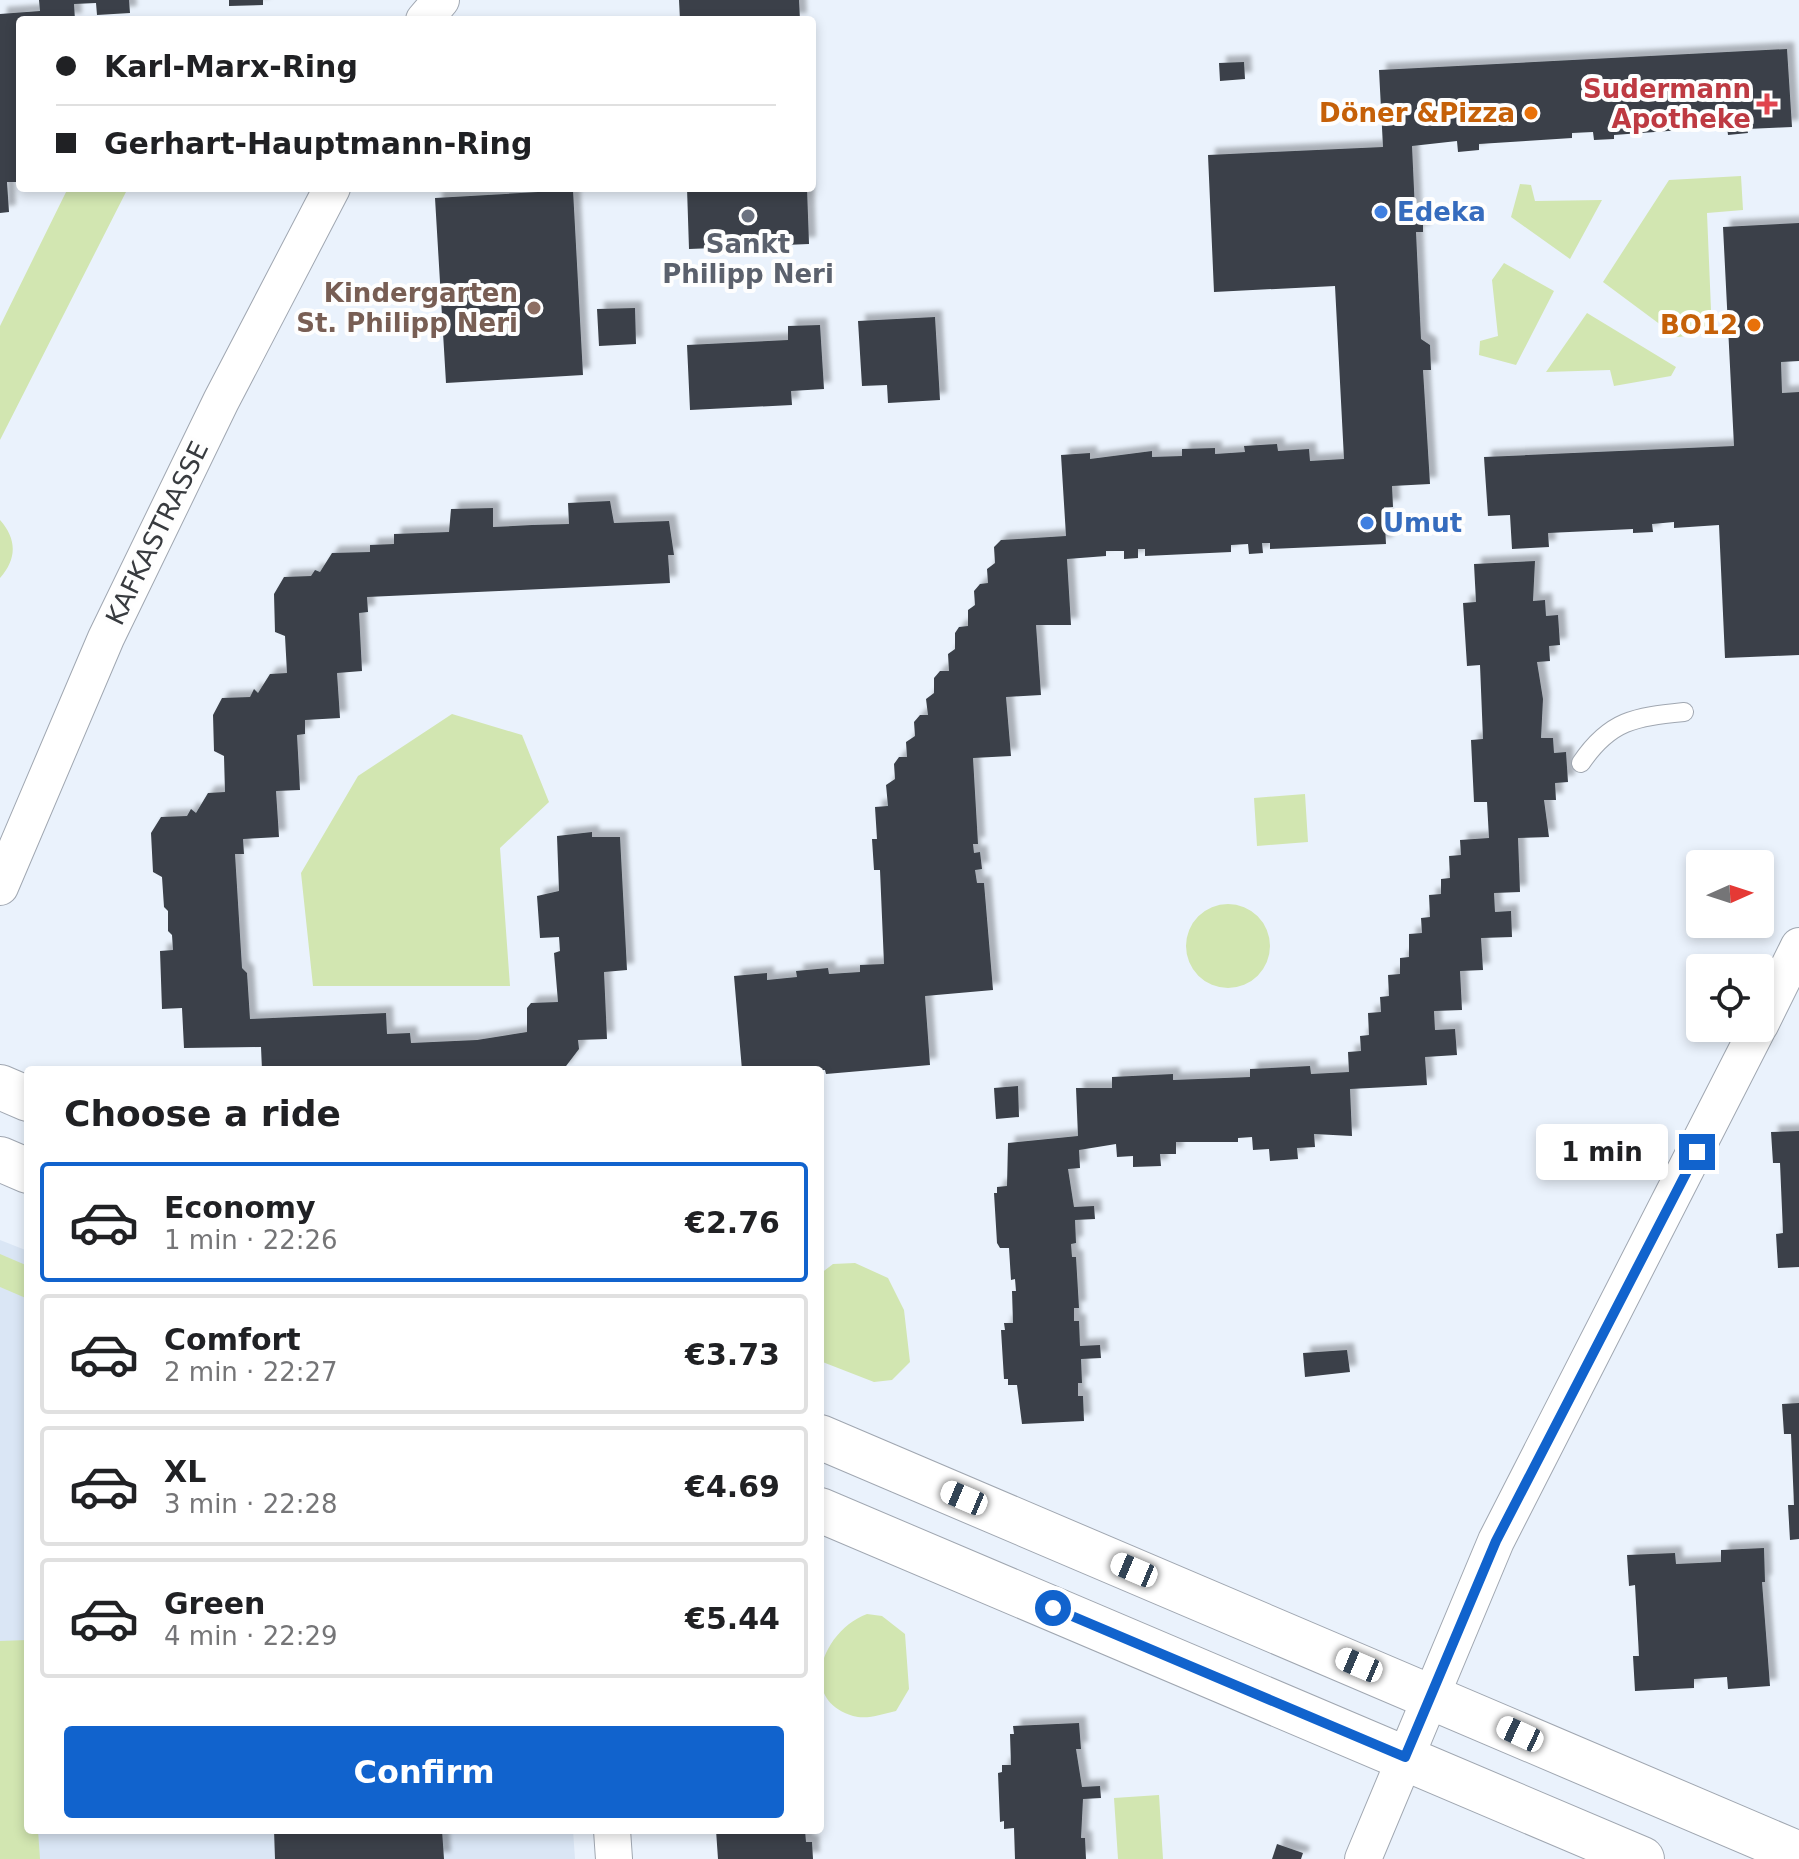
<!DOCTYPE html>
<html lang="en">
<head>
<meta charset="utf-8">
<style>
	:root { --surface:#fff; --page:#f2f2f2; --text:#202124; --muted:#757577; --line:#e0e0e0; --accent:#1163cd }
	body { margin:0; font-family:"DejaVu Sans",sans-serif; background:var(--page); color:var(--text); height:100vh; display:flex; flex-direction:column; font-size:30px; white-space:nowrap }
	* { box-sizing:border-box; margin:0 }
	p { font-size:26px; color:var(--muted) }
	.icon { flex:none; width:44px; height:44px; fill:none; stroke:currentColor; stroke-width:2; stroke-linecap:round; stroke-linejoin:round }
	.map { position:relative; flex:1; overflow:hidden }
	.details { position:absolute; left:24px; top:1066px; width:800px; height:768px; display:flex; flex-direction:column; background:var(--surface); border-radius:8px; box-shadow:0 4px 12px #0003 }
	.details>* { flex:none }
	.hud { position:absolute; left:16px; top:16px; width:800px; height:176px; border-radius:8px; box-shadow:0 4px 12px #0003; display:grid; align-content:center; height:176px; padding:0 40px; background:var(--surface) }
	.needle { width:52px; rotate:87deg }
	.buttons { position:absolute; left:1686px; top:850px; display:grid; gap:16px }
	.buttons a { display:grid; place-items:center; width:88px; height:88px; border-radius:8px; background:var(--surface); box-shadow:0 4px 12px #0003; font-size:40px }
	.end { position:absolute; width:36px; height:36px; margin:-18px; border:10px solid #1163cd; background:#fff; box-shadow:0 0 0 4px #fff }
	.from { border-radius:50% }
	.bubble { position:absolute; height:56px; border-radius:8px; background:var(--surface); box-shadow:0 4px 12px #0003; font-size:26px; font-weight:600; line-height:56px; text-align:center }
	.car { position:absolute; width:24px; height:48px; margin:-24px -12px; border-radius:10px; box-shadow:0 0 6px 2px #0007; background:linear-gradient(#fff 24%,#345 0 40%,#fff 0 76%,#345 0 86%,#fff 0) }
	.hud b { display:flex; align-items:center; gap:28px; height:76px; font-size:30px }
	.hud b+b { border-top:2px solid var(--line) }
	.hud i { width:20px; height:20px; background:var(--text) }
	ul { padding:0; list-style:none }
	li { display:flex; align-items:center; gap:24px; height:120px; margin:0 16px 12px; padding:0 24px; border:4px solid var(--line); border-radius:8px }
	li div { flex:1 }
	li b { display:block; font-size:30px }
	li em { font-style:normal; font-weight:600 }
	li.current { border-color:var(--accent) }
	li>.icon { width:72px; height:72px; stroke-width:1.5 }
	h2 { padding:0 40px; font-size:36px; line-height:96px }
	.cta { display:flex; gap:16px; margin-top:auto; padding:16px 40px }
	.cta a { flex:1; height:92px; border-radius:8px; background:var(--accent); color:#fff; font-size:32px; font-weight:600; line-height:92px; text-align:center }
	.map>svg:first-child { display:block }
	.built { fill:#dae6f5 }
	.green { fill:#d2e6b1 }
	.building { fill:#3a4048; filter:url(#shadow) }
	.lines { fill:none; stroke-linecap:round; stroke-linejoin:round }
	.lane-casing { stroke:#a0a7b1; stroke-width:20 }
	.street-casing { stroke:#a0a7b1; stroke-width:38 }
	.secondary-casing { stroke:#a0a7b1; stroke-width:46 }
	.lane { stroke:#fff; stroke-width:18 }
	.street { stroke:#fff; stroke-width:36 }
	.secondary { stroke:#fff; stroke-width:44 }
	.route { stroke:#1163cd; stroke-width:10 }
	.health-dot { fill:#e0444e; stroke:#fefefe; stroke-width:3 }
	.food-dot { fill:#e8710a; stroke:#fefefe; stroke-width:3 }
	.shop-dot { fill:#3f7fe0; stroke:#fefefe; stroke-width:3 }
	.worship-dot { fill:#6b7280; stroke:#fefefe; stroke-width:3 }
	.education-dot { fill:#8d6e63; stroke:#fefefe; stroke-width:3 }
	.labels { text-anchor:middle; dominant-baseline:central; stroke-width:8; stroke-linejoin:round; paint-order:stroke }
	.health-label { font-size:26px; font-weight:bold; fill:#be3a42; stroke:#fefefe; text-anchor:end }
	.food-label { font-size:26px; font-weight:bold; fill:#c56008; stroke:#fefefe; text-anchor:end }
	.shop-label { font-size:26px; font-weight:bold; fill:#366cbe; stroke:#fefefe; text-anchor:start }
	.worship-label { font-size:26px; font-weight:bold; fill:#5b616d; stroke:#fefefe }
	.education-label { font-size:26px; font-weight:bold; fill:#785e54; stroke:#fefefe; text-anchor:end }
	.street-label { font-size:26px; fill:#383b3f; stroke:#fefefe }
</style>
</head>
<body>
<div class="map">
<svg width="1799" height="1859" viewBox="0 0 1799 1859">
	<defs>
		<filter id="shadow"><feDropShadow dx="7" dy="-7" stdDeviation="2" flood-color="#0004"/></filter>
	</defs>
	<rect width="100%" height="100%" fill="#eaf2fc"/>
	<!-- built -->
	<path class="built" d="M0,1240L28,1251V1830H573L575,1859H0Z"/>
	<!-- green -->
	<path class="green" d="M1741,176L1743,210L1707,213L1712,334L1677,337L1603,282L1669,180Z
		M1520,184L1531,185L1535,201L1602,200L1570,259L1511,217Z
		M68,188H128L0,440V326Z
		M1504,263L1554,291L1516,365L1479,355L1480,341L1498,336L1492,280Z
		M1587,313L1676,367L1671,376L1614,386L1610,370L1546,372Z
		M0,520C17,539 17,559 0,578Z
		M452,714L522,735L549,802L500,848L510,986H313L301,873L358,776Z
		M1305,794L1308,842L1257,846L1254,798Z
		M1186 946a42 42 0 1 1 84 0a42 42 0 1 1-84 0Z
		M0,1254L28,1266V1299L0,1287Z
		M855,1263L888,1278L904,1310L910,1362L892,1380L874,1382L820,1361V1274L833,1264Z
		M867,1614L882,1616L905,1634L909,1689L896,1711C882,1714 867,1720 853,1716C796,1699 823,1630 867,1614Z
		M28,1640V1830H38L40,1859H0V1641Z
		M1159,1795L1163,1859H1118L1114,1798Z"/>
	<!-- building -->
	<path class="building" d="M39,0H129L130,13L97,15L96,3L74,4L75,20H20V182H7L9,212L0,213V14L40,11Z
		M229,0H263V5L229,6Z
		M679,0H799L800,20H680Z
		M1787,49L1792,127L1747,129L1748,133L1728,135L1727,127L1709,128L1614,135V139L1594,140L1593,132L1572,133V138L1479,144V150L1458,152L1457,141L1412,146L1415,211L1423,216V232H1416L1421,339L1430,345L1431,370H1423L1430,484L1392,486L1393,507H1384L1386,544L1270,549V543H1262L1263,553L1249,554L1248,544L1231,545V552L1145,556V549H1138V558L1124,559V551H1106V556L1067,559L1071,625H1036L1041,695L1006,697L1011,756L973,758L978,844H973L974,853L980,852L982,869L975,870L977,883H984L993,990L925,996L930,1065L826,1074L825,1070H742L734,976L767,973V980L797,977L796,971L828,968L829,974L860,972V965L884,964L880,870H874L872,839H877L875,807L888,806L886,785L895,779L894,764L899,757H907L906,742L915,736L914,722L920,715H928L926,699L934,693V678L940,671H949L948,654L955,649V633L959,627L968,626V610L975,605L974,591L980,584L988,583L987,569L995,563L994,547L1001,540L1066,536L1061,455L1090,453V459L1152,451V457L1182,456V449L1215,448V454L1245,452L1244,446L1277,444L1278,451L1309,449L1310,461L1344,459L1335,286L1214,292L1208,155L1383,147L1379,70Z
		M1244,62L1245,79L1220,81L1219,63Z
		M687,188H807L809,244L689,249Z
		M573,190L583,375L446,383L435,198Z
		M1799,223V361L1781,362L1782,393L1799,392V655L1725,658L1719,525L1674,528V522L1652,524L1653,532L1633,533V529L1548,533L1549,547L1512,549L1510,515L1488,516L1484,457L1734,446L1723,227Z
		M635,308L636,344L599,346L597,309Z
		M935,317L940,400L888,403L887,385L862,386L858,321Z
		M820,325L824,389L791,391L792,405L690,410L687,345L788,340V326Z
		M610,501L614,523L669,521L674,555H668L670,583L367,597L368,612L359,613L362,671L337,673L340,718L305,720V734L297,735L300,790L276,791L279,837L243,839L244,854H235L242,968L247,973L250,1019L386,1013L387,1034L410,1033L411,1043L477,1040L527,1032V1008L531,1003L558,1002L554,953L560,951L559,937L540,938L537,896L559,891L557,836L592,832V837H620L627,970L604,972L607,1039L578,1040L579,1049L563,1070H262L261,1047L184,1048L182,1008L162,1009L160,951L173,950L172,935L168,931V911L164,907L162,877L153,872L151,833L161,817L187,816L191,809L196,813L208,793L225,792L224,756L214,751L213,715L222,698L250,697L254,689L258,693L270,674L287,673L285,636L275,632L274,594L284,577L311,576L315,570L320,572L332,553L370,552V545L394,544V534L449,532L451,509L493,508V527L532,525L569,524L568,503Z
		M1535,561L1533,601L1545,600L1546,616L1558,615L1560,645L1549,646L1550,661L1537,662L1543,699L1541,738H1553L1554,753L1566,752L1568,782L1555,783L1556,800H1544L1549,837L1518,838L1520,892L1494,893L1495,912L1511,911L1512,937L1481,938L1483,970L1460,971L1462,1010L1434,1011L1435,1030L1455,1029L1457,1055L1425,1057L1427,1085L1350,1089L1352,1136L1314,1134L1315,1147L1297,1148L1298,1159L1270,1161L1269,1149L1253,1150L1252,1137L1238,1138V1142H1176V1154H1160L1161,1166L1133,1167V1156L1117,1157L1116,1144L1079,1150L1080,1168L1068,1169L1074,1207L1094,1206L1095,1219L1075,1220L1076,1243L1071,1244L1072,1257H1076L1079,1308H1074V1321H1079L1080,1346L1100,1345L1101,1358L1081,1359L1082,1383H1078V1396H1083L1084,1421L1022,1424L1017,1385H1008V1379H1004L1001,1330H1005L1004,1323H1013L1012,1291H1016L1015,1279L1011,1280L1009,1248H1000L997,1243L994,1193H997V1187L1007,1186L1008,1143L1078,1136L1076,1088H1112V1077L1173,1074V1080L1250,1077V1069L1310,1066L1311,1074L1349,1072L1348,1052L1361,1051L1360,1036L1369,1035L1368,1013L1381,1012L1380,997L1389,996L1388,975L1400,974V958L1409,957V934L1422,933L1421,918L1430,917L1429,895L1441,894V879L1450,878L1449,856L1461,855L1460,840L1489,838L1487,802H1474L1471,740L1483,739L1480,665L1467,666L1463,603L1476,602L1474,564Z
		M1018,1086L1019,1117L996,1119L994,1088Z
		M1799,1131V1267L1778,1268L1776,1234L1783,1233L1780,1163H1773L1771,1132Z
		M1347,1350L1350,1372L1305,1377L1303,1353Z
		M1799,1403V1539L1790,1540L1788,1505H1794L1791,1434H1784L1782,1404Z
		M1764,1548L1765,1582H1762L1770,1686L1728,1689L1727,1677L1694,1679V1688L1635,1691L1633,1656H1639L1635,1585L1629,1586L1627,1555L1675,1553L1676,1564L1721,1562V1550Z
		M1079,1723L1081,1749H1076L1082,1787L1100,1786L1101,1798L1083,1799L1081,1838H1085L1086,1859H1015L1014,1828L1004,1829V1821L1000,1822L998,1773L1002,1772V1765H1011L1010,1734H1014L1013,1726Z
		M274,1830H442L444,1859H275Z
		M716,1830H805L806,1842H812L813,1859H718Z
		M1277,1844L1303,1853L1301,1859H1272Z"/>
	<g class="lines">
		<defs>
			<path id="lane" d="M1581,763C1610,720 1635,717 1684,712"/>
			<path id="street" d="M424,20L441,0
				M0,887L106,638L221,401L332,188
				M1760,1025L1799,946
				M612,1830L614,1859
				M1363,1859L1496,1541L1758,1028"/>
			<path id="secondary" d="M0,1087L28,1099
				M0,1159L28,1171
				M820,1437L1799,1854
				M820,1510L1642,1859"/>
		</defs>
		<!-- lane casing -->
		<use href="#lane" class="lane-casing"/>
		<!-- street casing -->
		<use href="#street" class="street-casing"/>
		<!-- secondary casing -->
		<use href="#secondary" class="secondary-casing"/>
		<!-- lane -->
		<use href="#lane" class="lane"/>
		<!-- street -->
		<use href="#street" class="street"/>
		<!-- secondary -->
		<use href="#secondary" class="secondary"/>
	</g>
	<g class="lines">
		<!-- route -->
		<path class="route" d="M1053,1608L1405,1757L1496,1541L1697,1152"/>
	</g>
	<!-- markers -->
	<path class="health-dot" d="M1763 92h8v8h8v8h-8v8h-8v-8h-8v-8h8z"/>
	<g class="food-dot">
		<circle cx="1531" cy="113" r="8"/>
		<circle cx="1754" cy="325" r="8"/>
	</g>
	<g class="shop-dot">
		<circle cx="1381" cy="212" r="8"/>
		<circle cx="1367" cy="523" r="8"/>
	</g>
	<circle class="worship-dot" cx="748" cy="216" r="8"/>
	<circle class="education-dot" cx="534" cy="308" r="8"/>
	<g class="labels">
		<!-- health labels -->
		<g class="health-label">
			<text x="1751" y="89">Sudermann<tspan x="1751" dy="30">Apotheke</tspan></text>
		</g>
		<!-- food labels -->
		<g class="food-label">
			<text x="1515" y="113">Döner &amp;Pizza</text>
			<text x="1738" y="325">BO12</text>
		</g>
		<!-- shop labels -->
		<g class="shop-label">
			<text x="1397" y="212">Edeka</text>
			<text x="1383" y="523">Umut</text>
		</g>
		<!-- worship labels -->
		<g class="worship-label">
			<text x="748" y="244">Sankt<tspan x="748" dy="30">Philipp Neri</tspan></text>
		</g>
		<!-- education labels -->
		<g class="education-label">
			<text x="518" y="293">Kindergarten<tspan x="518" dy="30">St. Philipp Neri</tspan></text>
		</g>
		<!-- street labels -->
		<g class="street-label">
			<text transform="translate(157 533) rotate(-64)">KAFKASTRASSE</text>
		</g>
	</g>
</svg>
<div class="buttons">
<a><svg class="needle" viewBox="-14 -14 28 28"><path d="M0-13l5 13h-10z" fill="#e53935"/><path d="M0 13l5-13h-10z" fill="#757577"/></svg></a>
<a><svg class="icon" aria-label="locate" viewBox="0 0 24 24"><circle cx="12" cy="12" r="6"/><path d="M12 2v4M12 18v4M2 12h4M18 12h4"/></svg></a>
</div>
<i class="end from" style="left:1053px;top:1608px"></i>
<i class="end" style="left:1697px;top:1152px"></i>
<div class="bubble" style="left:1536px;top:1124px;width:132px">1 min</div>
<i class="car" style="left:964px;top:1498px;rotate:293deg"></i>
<i class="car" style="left:1134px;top:1570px;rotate:293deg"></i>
<i class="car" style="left:1359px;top:1665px;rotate:293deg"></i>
<i class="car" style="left:1520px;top:1734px;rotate:295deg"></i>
<div class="hud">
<b><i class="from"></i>Karl-Marx-Ring</b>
<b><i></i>Gerhart-Hauptmann-Ring</b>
</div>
<section class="details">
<h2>Choose a ride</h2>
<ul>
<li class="current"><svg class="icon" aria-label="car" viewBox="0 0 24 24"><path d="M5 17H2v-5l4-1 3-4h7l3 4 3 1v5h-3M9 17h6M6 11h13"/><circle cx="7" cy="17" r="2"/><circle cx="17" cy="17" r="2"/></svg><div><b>Economy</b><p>1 min · 22:26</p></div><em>€2.76</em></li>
<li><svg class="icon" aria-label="car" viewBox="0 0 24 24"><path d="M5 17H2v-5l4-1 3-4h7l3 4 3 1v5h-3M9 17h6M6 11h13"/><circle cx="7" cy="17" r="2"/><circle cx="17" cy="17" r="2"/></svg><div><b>Comfort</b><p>2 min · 22:27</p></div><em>€3.73</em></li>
<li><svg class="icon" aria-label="car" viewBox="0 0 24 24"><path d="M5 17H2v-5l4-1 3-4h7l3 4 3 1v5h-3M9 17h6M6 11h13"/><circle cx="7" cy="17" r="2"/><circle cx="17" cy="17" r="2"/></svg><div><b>XL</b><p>3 min · 22:28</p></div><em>€4.69</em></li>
<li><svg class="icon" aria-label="car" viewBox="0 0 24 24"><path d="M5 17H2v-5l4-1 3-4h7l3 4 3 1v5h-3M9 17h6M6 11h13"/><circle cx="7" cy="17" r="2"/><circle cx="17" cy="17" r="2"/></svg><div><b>Green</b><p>4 min · 22:29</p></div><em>€5.44</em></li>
</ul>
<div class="cta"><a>Confirm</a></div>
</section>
</div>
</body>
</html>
